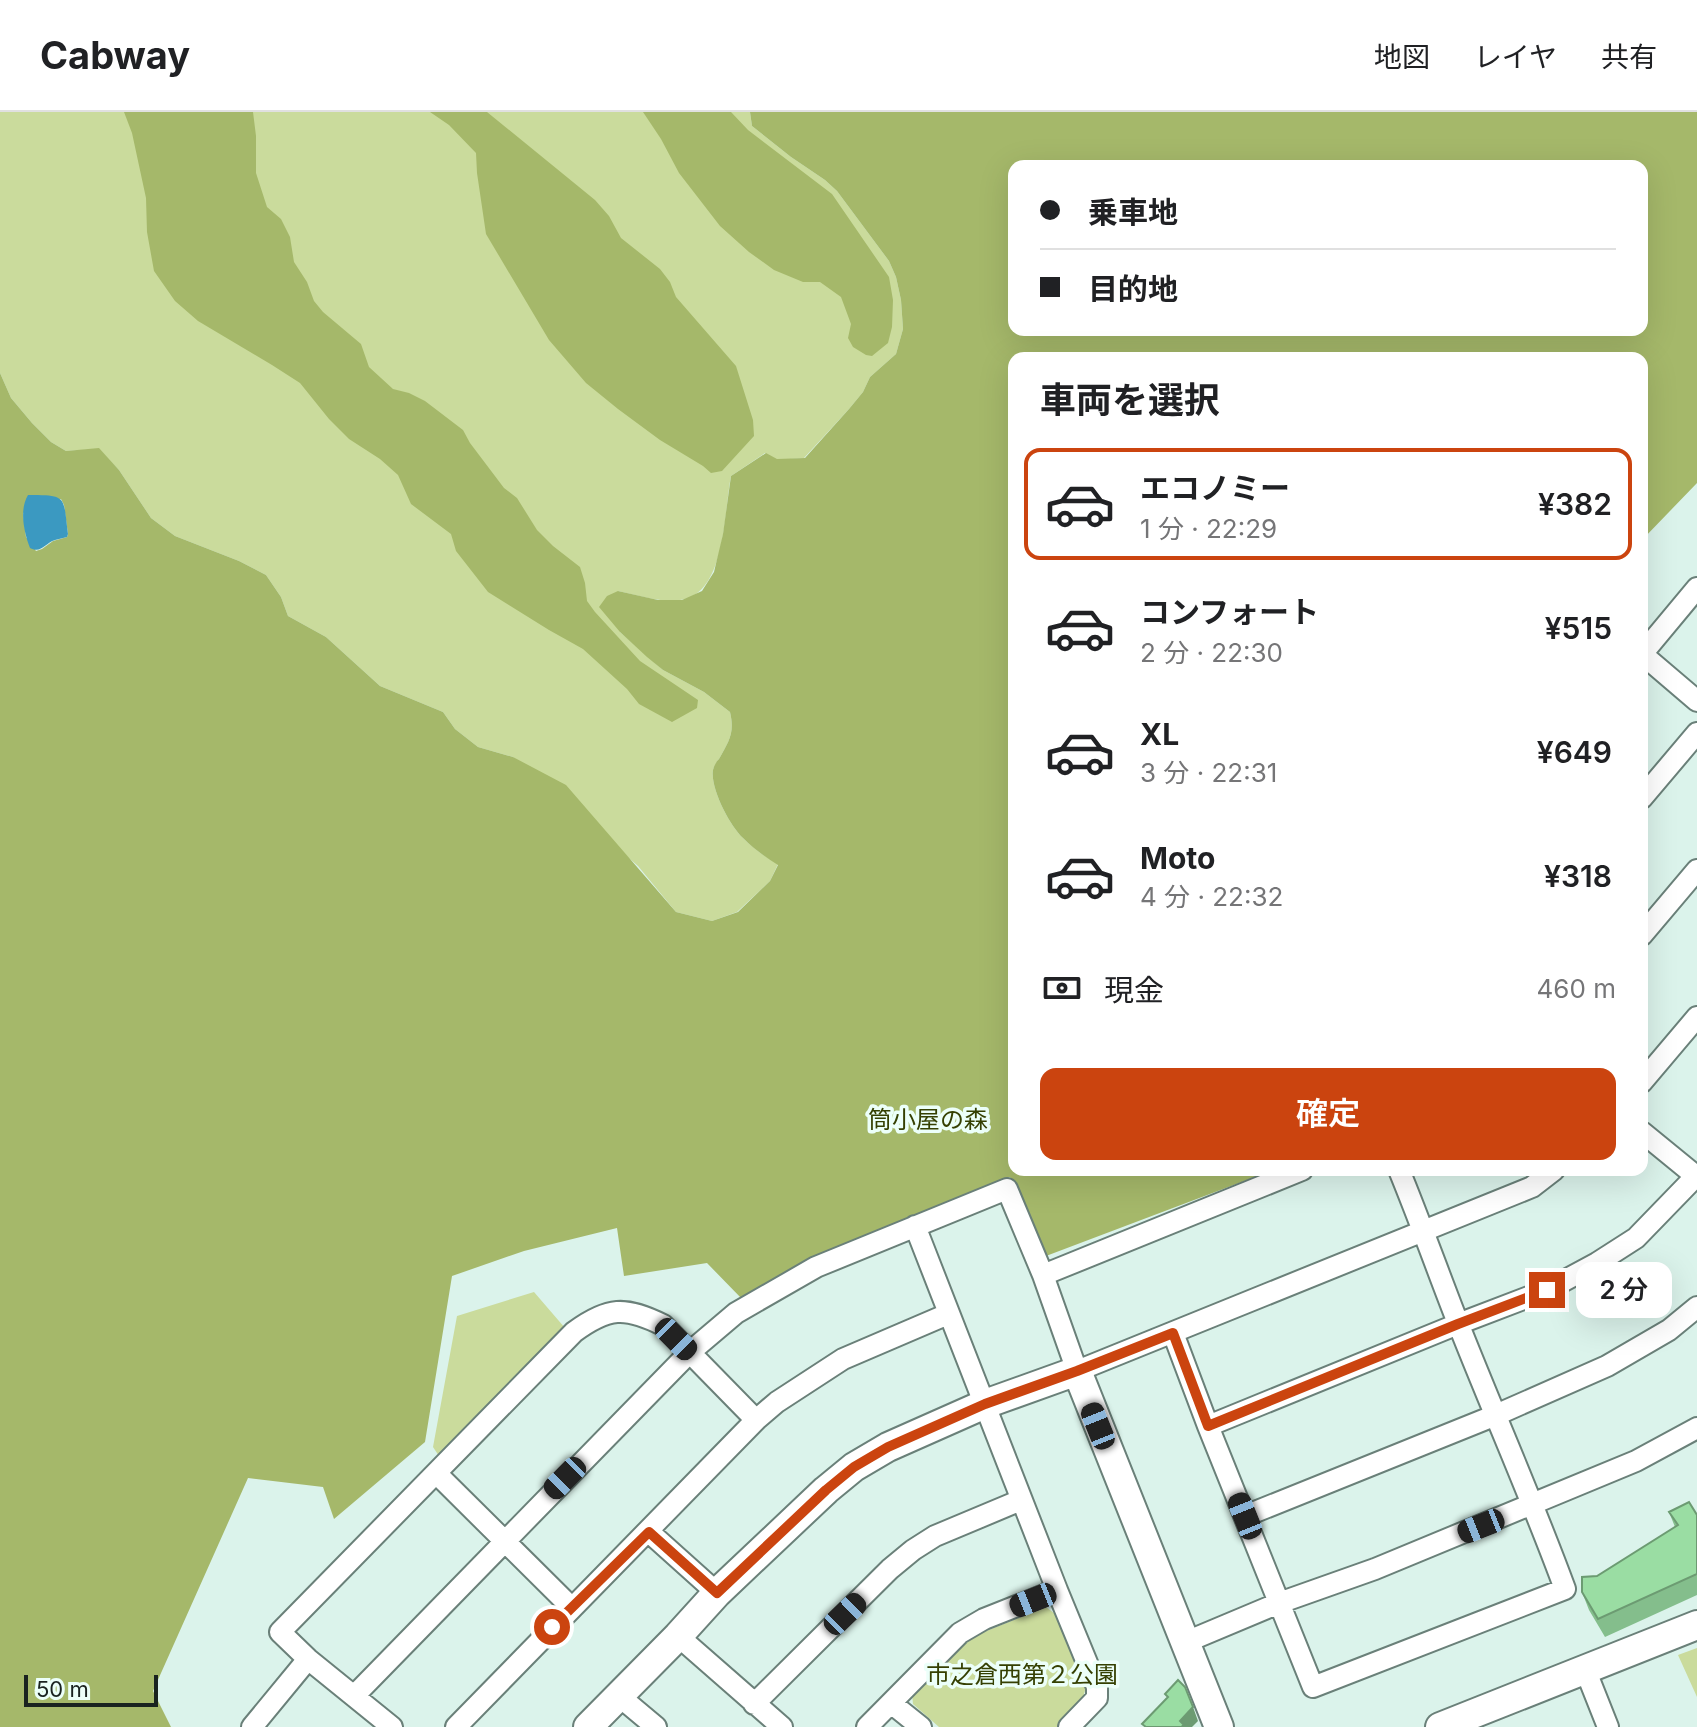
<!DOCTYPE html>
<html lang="ja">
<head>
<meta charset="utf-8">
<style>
	:root { --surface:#fff; --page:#f2f2f2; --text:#202124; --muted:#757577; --line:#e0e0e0; --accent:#cb440f }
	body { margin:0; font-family:Inter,"Noto Sans JP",sans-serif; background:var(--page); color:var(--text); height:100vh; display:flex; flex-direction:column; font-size:30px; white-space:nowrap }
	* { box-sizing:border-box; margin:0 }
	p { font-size:26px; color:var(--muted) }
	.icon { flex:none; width:44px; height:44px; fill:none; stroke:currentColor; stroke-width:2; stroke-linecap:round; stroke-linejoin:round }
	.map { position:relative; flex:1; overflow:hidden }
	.panel { position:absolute; left:1008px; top:240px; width:640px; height:824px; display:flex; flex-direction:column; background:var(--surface); border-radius:16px; box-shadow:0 8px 32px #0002 }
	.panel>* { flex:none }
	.banner { position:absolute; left:1008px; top:48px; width:640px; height:176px; border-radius:16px; box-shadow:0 8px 32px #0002; display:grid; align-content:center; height:176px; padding:0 32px; background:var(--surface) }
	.scale { position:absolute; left:24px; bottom:20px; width:134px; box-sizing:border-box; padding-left:8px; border:4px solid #1a2320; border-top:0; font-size:22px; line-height:28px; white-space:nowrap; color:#1a2320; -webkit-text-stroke:6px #ecfff9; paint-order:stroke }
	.end { position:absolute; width:36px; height:36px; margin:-18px; border:10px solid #cb440f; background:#fff; box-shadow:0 0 0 4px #fff }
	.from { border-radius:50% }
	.bubble { position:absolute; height:56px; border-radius:16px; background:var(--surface); box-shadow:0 8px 32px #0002; font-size:26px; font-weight:600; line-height:56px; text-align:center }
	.car { position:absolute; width:24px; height:48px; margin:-24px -12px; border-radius:10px; box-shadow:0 0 6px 2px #0007; background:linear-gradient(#222 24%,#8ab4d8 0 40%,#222 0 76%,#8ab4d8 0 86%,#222 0) }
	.banner b { display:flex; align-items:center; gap:28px; height:76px; font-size:30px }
	.banner b+b { border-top:2px solid var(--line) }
	.banner i { width:20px; height:20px; background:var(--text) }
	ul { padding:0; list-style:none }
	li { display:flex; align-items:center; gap:24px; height:112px; margin:0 16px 12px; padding:0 16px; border:4px solid transparent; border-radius:16px }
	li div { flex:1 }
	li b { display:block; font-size:30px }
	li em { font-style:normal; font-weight:600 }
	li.on { border-color:var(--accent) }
	li>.icon { width:72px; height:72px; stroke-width:1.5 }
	h2 { padding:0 32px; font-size:36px; line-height:96px }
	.pay { display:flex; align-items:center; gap:20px; height:88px; padding:0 32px; font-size:30px }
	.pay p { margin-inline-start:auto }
	.primary-button { display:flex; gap:16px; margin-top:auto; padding:16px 32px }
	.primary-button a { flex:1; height:92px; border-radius:16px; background:var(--accent); color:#fff; font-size:32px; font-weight:600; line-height:92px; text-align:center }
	header { display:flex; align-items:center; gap:48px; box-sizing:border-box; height:112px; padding:0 40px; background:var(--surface); border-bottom:2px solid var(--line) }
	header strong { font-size:38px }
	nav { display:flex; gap:44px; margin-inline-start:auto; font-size:28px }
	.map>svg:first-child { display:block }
	.green { fill:#cadb9c }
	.forest { fill:#a5b86a; fill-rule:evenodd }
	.water { fill:#3b99c1 }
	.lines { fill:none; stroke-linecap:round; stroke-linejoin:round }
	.street-casing { stroke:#6a8079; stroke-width:24 }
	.secondary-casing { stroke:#6a8079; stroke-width:32 }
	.street { stroke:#fff; stroke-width:20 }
	.secondary { stroke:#fff; stroke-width:28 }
	.wall { fill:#84be8c }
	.shaded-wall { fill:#6c9b72 }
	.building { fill:#9adda3; stroke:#6c9b72; stroke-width:2 }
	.route { stroke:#cb440f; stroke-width:10 }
	.labels { text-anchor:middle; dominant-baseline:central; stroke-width:7; stroke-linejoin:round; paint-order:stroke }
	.park-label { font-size:24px; fill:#354002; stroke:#ecfff9 }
</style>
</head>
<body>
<header>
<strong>Cabway</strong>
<nav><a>地図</a><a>レイヤ</a><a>共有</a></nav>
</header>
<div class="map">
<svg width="1697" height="1615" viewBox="0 0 1697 1615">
	<rect width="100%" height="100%" fill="#dbf3eb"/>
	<!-- green -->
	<path class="green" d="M0,0H750L752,14L791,45L825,68L837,79L889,149L896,165L901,188L903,217L896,242L870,265L863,280L849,297L804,346L777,348L765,341L731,364C724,399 726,483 680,488C659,491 638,483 618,479L620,520L663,558L704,580L730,600C735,621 729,629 719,647C717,650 714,654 713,658C710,676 730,714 743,726C753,736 765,745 778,752L770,769L737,800L712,809L676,800L638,754L513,645L478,635L455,617L443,600L380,574L326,525L288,504L281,485L266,463L239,449L175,424L151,406L119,358L99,337L66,339L51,330L32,311L11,286L0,261Z
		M534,1180L565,1216L439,1344L433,1335L457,1204Z
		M1046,1495L1054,1501L1086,1575L1081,1593L1059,1615H939L913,1592L912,1581L974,1524Z
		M1697,1536V1585L1678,1543Z"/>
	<!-- forest -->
	<path class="forest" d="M124,0H253L256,24V61L267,95L281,107L290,125L294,150L307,170L314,189L323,200L361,232L369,255L393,277L409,281L425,289L463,318L470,331L504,376L517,386L537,418L553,434L580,455L585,471L587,489L595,500L640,549L698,588L697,596L672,610L639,592L627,577L583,537L549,518L488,480L456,439L451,422L411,392L398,363L380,347L349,327L329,307L300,271L272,253L198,209L175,189L154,159L147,120L146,86L132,21Z
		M430,0H487L595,88L609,104L621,126L660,157L670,170L676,185L736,254L753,308L754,324L722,359L711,361L703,354L660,328L618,297L586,271L549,228L486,122L477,61L476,41L449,13Z
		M643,0H731L748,18L832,82L889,165L893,188L892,215L888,231L872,244L866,243L853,235L848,226L851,212L841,185L820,170H803L774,158L749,140L720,114L679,61L661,27Z
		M750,0H1697V371L1642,428V246H1014V1058H1273L1046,1144L1010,1065L860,1126L742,1187L707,1151L624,1164L617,1116L524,1139L452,1164L425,1330L334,1407L323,1375L248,1366L153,1579L171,1615H0V261L11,286L32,311L51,330L66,339L99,336L119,358L151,406L175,424L239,449L266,463L281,485L288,504L326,525L380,574L443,600L455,617L478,635L513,645L566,673L676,800L712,809L738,800L770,769L778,753C765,745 753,736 743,726C730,714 710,676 713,658C714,654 716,650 719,647C729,629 735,621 730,600L704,580L663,558L647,545L620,520L599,495L607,484L618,479L658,488H682L702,479L714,460L723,422L731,364L766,341L777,347L805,346L849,297L863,280L870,265L896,242L903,217L901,188L896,165L889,149L837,79L825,68L791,45L752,14ZM1014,54H1642V218H1014ZM61,387L64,393L68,422L67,425L53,429L42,437L36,439L26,425L23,401Z"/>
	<!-- water -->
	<path class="water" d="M28,383C68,383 63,384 68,422L67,425C63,426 59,427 55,428C45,431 41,442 30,436C24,420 19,398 28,383Z"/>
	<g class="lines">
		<defs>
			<path id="street" d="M1642,542L1697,476
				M1642,542L1697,589
				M1642,686L1697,621
				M1642,823L1697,758
				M1642,970L1697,905
				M1642,1020L1697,1065
				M915,1114L1057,1478
				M1043,1163L1302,1058
				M1173,1221L1208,1314L1313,1575L1565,1477C1532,1387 1493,1300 1458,1211C1438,1160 1420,1109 1399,1058
				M756,1308L777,1290L843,1247L948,1202
				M1208,1314L1458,1212L1547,1178L1597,1151L1636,1126L1697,1063
				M436,1361L571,1495
				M1245,1404L1496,1303L1607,1254L1669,1218L1697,1195
				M649,1420L717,1481
				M678,1524L782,1615
				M1186,1530L1279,1491L1375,1457L1636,1349L1697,1316
				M1585,1557L1608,1615
				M354,1584L690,1240L736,1201L816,1155L1007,1077L1043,1163L1077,1259L1532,1075L1554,1058
				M619,1584L656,1615
				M891,1591L921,1615
				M754,1592L890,1457L913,1438L935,1424L1021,1388
				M252,1615L308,1547
				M392,1615L308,1547L280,1520L574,1220C608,1195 625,1194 663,1213L756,1308L456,1615
				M867,1615L960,1521L984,1507L1057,1478L1097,1575V1586L1069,1615"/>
			<path id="secondary" d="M588,1615L678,1524L717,1481L826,1378L854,1355L888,1335L985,1292L1077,1259L1219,1615
				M1440,1615L1697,1513"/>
		</defs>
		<!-- street casing -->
		<use href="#street" class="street-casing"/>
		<!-- secondary casing -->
		<use href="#secondary" class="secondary-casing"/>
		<!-- street -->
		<use href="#street" class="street"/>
		<!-- secondary -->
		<use href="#secondary" class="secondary"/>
	</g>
	<!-- wall -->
	<path class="wall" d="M1669,1400L1697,1403V1483L1605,1525L1589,1498L1582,1480L1597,1464L1675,1415Z"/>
	<!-- shaded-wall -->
	<path class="shaded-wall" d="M1193,1595L1198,1609L1192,1615H1182L1180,1609Z"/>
	<!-- building -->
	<path class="building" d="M1689,1390L1697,1403V1462L1598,1507L1582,1480V1465L1597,1464L1678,1413L1669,1400Z
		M1178,1568L1185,1575L1193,1595L1180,1609L1184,1613L1181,1615H1146L1142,1612L1168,1585L1165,1582Z"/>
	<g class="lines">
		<!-- route -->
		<path class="route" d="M552,1515L649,1420L717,1481L826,1378L854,1355L888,1335L985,1292L1077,1259L1173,1221L1208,1314L1458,1212L1547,1178"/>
	</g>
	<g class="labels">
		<!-- park labels -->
		<g class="park-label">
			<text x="928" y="1007">筒小屋の森</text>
			<text x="1022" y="1562">市之倉西第２公園</text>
		</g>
	</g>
</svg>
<div class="scale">50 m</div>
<i class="end from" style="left:552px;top:1515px"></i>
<i class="end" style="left:1547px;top:1178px"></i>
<div class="bubble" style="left:1576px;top:1150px;width:96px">2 分</div>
<i class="car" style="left:676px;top:1227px;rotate:135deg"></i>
<i class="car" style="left:1098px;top:1314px;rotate:338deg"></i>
<i class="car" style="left:565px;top:1366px;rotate:225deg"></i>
<i class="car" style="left:1245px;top:1404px;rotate:338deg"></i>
<i class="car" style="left:1481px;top:1414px;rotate:248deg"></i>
<i class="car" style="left:1033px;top:1488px;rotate:248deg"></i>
<i class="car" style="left:845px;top:1502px;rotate:46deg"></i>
<div class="banner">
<b><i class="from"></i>乗車地</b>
<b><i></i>目的地</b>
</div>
<section class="panel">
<h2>車両を選択</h2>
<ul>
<li class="on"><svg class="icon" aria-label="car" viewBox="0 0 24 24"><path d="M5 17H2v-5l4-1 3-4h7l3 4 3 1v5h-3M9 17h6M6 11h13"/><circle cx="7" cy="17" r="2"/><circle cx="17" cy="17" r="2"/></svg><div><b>エコノミー</b><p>1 分 · 22:29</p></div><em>¥382</em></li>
<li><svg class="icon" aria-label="car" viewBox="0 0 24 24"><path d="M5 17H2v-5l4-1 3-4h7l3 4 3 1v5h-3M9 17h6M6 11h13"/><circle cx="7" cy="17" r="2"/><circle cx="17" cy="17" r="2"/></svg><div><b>コンフォート</b><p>2 分 · 22:30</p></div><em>¥515</em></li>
<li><svg class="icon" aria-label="car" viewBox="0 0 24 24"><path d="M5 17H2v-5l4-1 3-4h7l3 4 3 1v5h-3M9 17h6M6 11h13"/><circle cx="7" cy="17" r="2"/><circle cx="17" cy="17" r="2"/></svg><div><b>XL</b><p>3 分 · 22:31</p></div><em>¥649</em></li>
<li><svg class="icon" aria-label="car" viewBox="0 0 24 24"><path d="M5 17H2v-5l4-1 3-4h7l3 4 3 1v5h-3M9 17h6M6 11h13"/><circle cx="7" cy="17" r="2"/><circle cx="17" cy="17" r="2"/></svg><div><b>Moto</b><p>4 分 · 22:32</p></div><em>¥318</em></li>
</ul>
<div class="pay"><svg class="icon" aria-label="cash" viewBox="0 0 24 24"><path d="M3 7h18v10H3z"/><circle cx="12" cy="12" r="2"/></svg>現金<p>460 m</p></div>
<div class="primary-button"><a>確定</a></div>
</section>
</div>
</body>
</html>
